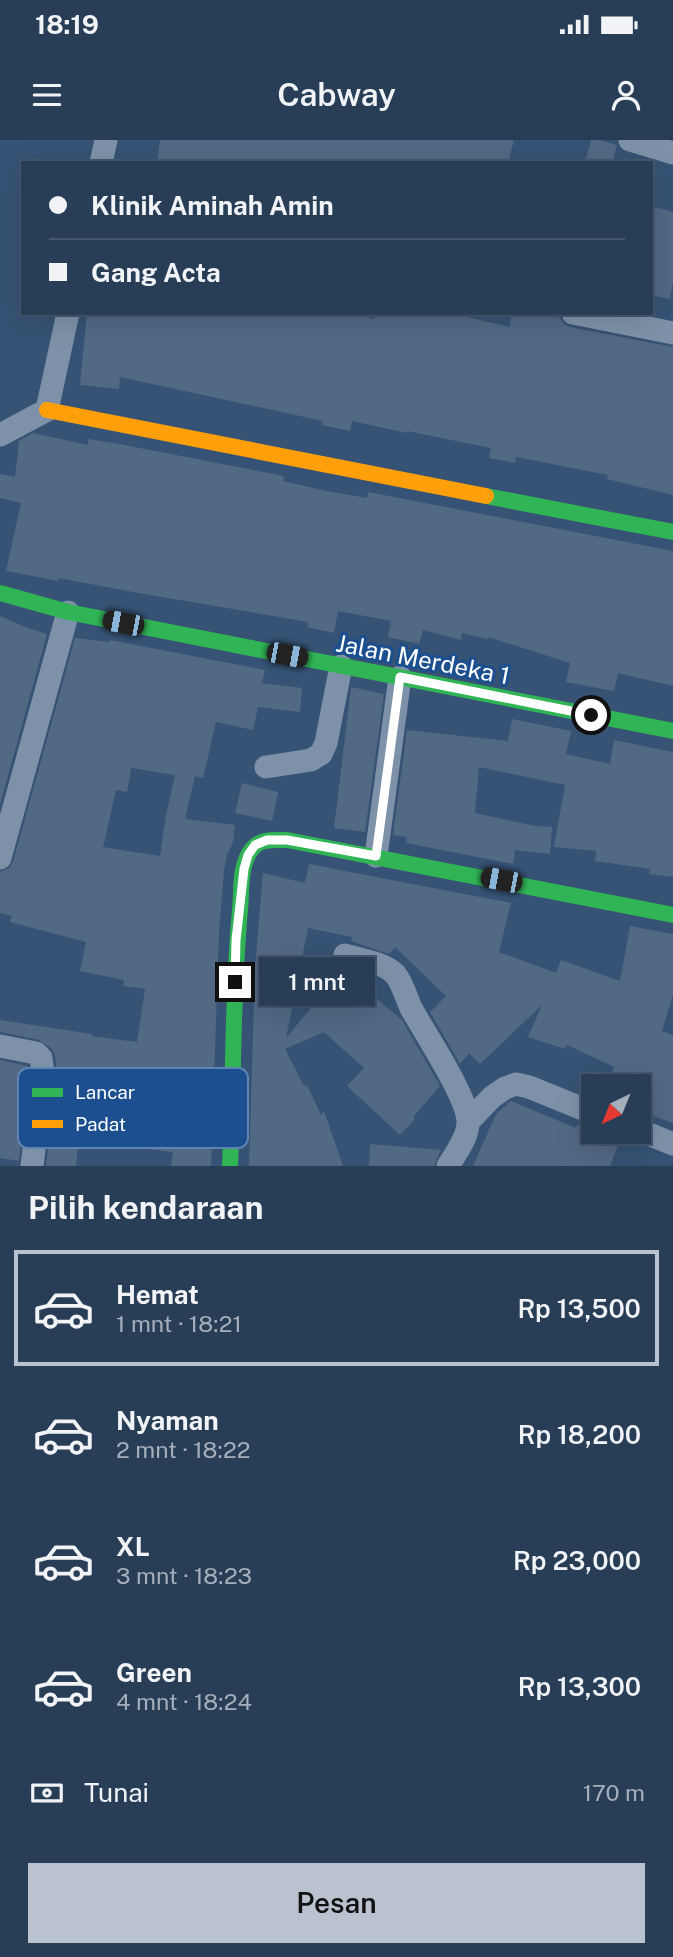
<!DOCTYPE html>
<html lang="id">
<head>
<meta charset="utf-8">
<style>
	:root { --surface:#283e57; --page:#344961; --text:#f1f3f6; --muted:#a5aeba; --line:#44576d; --accent:#b9c2ce }
	body { margin:0; font-family:"Public Sans",sans-serif; background:var(--page); color:var(--text); height:100vh; display:flex; flex-direction:column; font-size:26px; white-space:nowrap }
	* { box-sizing:border-box; margin:0 }
	p { font-size:23px; color:var(--muted) }
	.icon { flex:none; width:38px; height:38px; fill:none; stroke:currentColor; stroke-width:2; stroke-linecap:round; stroke-linejoin:round }
	.map { position:relative; height:1026px; overflow:hidden }
	.panel { display:flex; flex-direction:column; background:var(--surface); flex:1 }
	.panel>* { flex:none }
	.top-card { position:absolute; left:21px; top:21px; width:632px; height:154px; border-radius:0px; box-shadow:0 7px 28px #0002,0 0 0 2px var(--line); display:grid; align-content:center; height:154px; padding:0 28px; background:var(--surface) }
	.needle { width:46px; rotate:223deg }
	.fabs { position:absolute; left:581px; top:934px; display:grid; gap:14px }
	.fabs a { display:grid; place-items:center; width:70px; height:70px; border-radius:0px; background:var(--surface); box-shadow:0 7px 28px #0002,0 0 0 2px var(--line); font-size:35px }
	.end { position:absolute; width:32px; height:32px; margin:-16px; border:9px solid #fff; background:#111; box-shadow:0 0 0 4px #111 }
	.from { border-radius:50% }
	.bubble { position:absolute; height:49px; border-radius:0px; background:var(--surface); box-shadow:0 7px 28px #0002,0 0 0 2px var(--line); font-size:23px; font-weight:600; line-height:49px; text-align:center }
	.car { position:absolute; width:21px; height:42px; margin:-21px -10px; border-radius:9px; box-shadow:0 0 5px 2px #0007; background:linear-gradient(#222 24%,#8ab4d8 0 40%,#222 0 76%,#8ab4d8 0 86%,#222 0) }
	.top-card b { display:flex; align-items:center; gap:24px; height:66px; font-size:26px }
	.top-card b+b { border-top:2px solid var(--line) }
	.top-card i { width:18px; height:18px; background:var(--text) }
	ul { padding:0; list-style:none }
	li { display:flex; align-items:center; gap:21px; height:116px; margin:0 14px 10px; padding:0 14px; border:4px solid transparent; border-radius:0px }
	li div { flex:1 }
	li b { display:block; font-size:26px }
	li em { font-style:normal; font-weight:600 }
	li.on { border-color:var(--accent) }
	li>.icon { width:63px; height:63px; stroke-width:1.5 }
	h2 { padding:0 28px; font-size:32px; line-height:84px }
	.pay { display:flex; align-items:center; gap:18px; height:77px; padding:0 28px; font-size:26px }
	.pay p { margin-inline-start:auto }
	.action { display:flex; gap:14px; margin-top:auto; padding:14px 28px }
	.action a { flex:1; height:80px; border-radius:0px; background:var(--accent); color:#111; font-size:28px; font-weight:600; line-height:80px; text-align:center }
	.status { display:flex; justify-content:space-between; align-items:center; height:49px; padding:0 35px; background:var(--surface); direction:ltr }
	.status svg { height:19px; fill:currentColor }
	header { display:flex; justify-content:space-between; align-items:center; height:91px; padding:0 28px; background:var(--surface); font-size:32px; font-weight:600 }
	.map>svg:first-child { display:block }
	.building { fill:#526984; fill-rule:evenodd }
	.lines { fill:none; stroke-linecap:round; stroke-linejoin:round }
	.street { stroke:#7d92a8; stroke-width:23 }
	.fast { stroke:#30b455; stroke-width:16 }
	.slow { stroke:#ff9f0a; stroke-width:16 }
	.route { stroke:#fff; stroke-width:9 }
	.labels { text-anchor:middle; dominant-baseline:central; stroke-width:6; stroke-linejoin:round; paint-order:stroke }
	.street-label { font-size:24px; fill:#fff; stroke:#1b4f8f }
	.key { fill:#1b4f8f; stroke:#5f84b1; stroke-width:2 }
	.key-label { font-size:19px; fill:#fff }
</style>
</head>
<body>
<div class="status"><b>18:19</b><svg viewBox="0 0 49 12"><path d="M0 12V9h3v3zM5 12V6h3v6zM10 12V3h3v9zM15 12V0h3v12zM26 1h20v11H26zM47 4h2v5h-2z"/></svg></div>
<header><svg class="icon" aria-label="menu" viewBox="0 0 24 24"><path d="M4 6h16M4 12h16M4 18h16"/></svg>Cabway<svg class="icon" aria-label="person" viewBox="0 0 24 24"><circle cx="12" cy="8" r="4"/><path d="M4 21q1-7 8-7t8 7"/></svg></header>
<div class="map">
<svg width="673" height="1026" viewBox="0 0 673 1026">
	<rect width="100%" height="100%" fill="#365274"/>
	<!-- building -->
	<path class="building" d="M160,0H514L508,23H157Z
		M591,0H600L617,5L612,23H585Z
		M651,66L673,72V143L670,159L651,155Z
		M87,173H347L374,179L376,173H450L510,187L512,173H540L560,178L564,184L570,187L673,207V355L607,339L608,335L516,317L515,323L489,318L491,308L407,291V293L352,281L350,291L322,285L323,281L120,237L119,249L80,245Z
		M33,293L88,305V299L114,303L284,336L283,341L322,350L367,358L368,352L673,411V546L618,533L614,551L566,542L570,523L488,497L487,499L462,493L461,500L423,490L419,504L388,497L391,481L338,471L334,493L307,487L308,482L133,452L59,438L58,441L6,431L21,363L0,358V334L15,337L19,301Z
		M0,476L23,486L47,494L0,665Z
		M75,498L110,502V500L265,530L262,543L302,548L300,572L258,567L253,590L216,582L203,638L195,636L185,679L235,685L233,702L227,715L224,731L219,793L211,1026H171L173,1012L147,1009L148,997L117,990L130,939L85,933L76,1026H46L57,935L55,915L51,908L39,900L0,892V880L92,894L91,896L137,902L145,849L123,846L124,840L80,831L86,802L10,782L12,776L0,773V732L9,728L13,722ZM131,628L175,635L166,675L160,716L103,707L116,650L127,652Z
		M351,547L384,554L365,692L334,688Z
		M512,579L571,591L566,614L610,624L614,600L673,612V737L649,734L650,729L595,721L596,711L554,707L565,645L479,627L475,673L535,686L552,687L550,714L515,710L513,724L406,703L407,697L393,695L407,590L508,601Z
		M242,643L278,652L272,681L235,673Z
		M309,724L511,763L499,812L556,833L561,820L620,841L630,786L673,794V855L662,891L673,895V983L639,971V947H606L614,927L567,905L565,909L528,897L542,865L480,924L469,913L460,924L430,872L446,856L395,807L389,814L351,801L352,797L308,788L286,898L343,829L368,835L371,836L362,847L402,880L440,946L413,977L415,979L400,995L347,946L364,928L324,892L285,909L304,946L307,945L321,975L324,971L343,1026H249L255,828L263,733L305,743Z
		M0,920L28,926L29,933L19,1021L0,1018Z
		M511,961L576,988L577,985L619,1003L610,1026H473L496,974Z
		M370,1004L441,1010L434,1026H369Z"/>
	<g class="lines">
		<!-- street -->
		<path class="street" d="M630,0L673,13
			M101,23L106,0
			M573,173L673,193
			M0,295L47,270L68,173
			M266,627L311,620L321,614L326,603L341,526
			M376,716L400,537
			M0,718L68,472
			M345,815C361,820 383,822 395,834C403,844 406,857 411,868C424,892 469,959 468,983C468,998 455,1014 448,1026
			M0,906L36,913L41,918L43,933L32,1026
			M468,982L492,957L505,948L516,944L529,947L593,973
			M639,990L673,1004"/>
		<!-- fast -->
		<path class="fast" d="M486,356L673,392
			M0,453L68,472L673,591
			M230,1026C234,941 232,855 240,770C242,751 239,725 252,709C261,698 275,700 287,700L673,775"/>
		<!-- slow -->
		<path class="slow" d="M47,270L486,356"/>
	</g>
	<g class="lines">
		<!-- route -->
		<path class="route" d="M235,842L236,800L244,729L248,715L255,705L267,700H287L376,716L400,537L591,575"/>
	</g>
	<g class="labels">
		<!-- street labels -->
		<g class="street-label">
			<text transform="translate(423 519) rotate(11)">Jalan Merdeka 1</text>
		</g>
	</g>
	<!-- legend -->
	<rect x="18" y="928" width="230" height="80" rx="10" class="key"/>
	<rect x="32" y="948" width="31" height="9" fill="#30b455"/>
	<rect x="32" y="980" width="31" height="8" fill="#ff9f0a"/>
	<g class="key-label">
		<text x="75" y="959">Lancar</text>
		<text x="75" y="991">Padat</text>
	</g>
</svg>
<div class="fabs">
<a><svg class="needle" viewBox="-14 -14 28 28"><path d="M0-13l5 13h-10z" fill="#e53935"/><path d="M0 13l5-13h-10z" fill="#a5aeba"/></svg></a>
</div>
<i class="end from" style="left:591px;top:575px"></i>
<i class="end" style="left:235px;top:842px"></i>
<div class="bubble" style="left:259px;top:817px;width:116px">1 mnt</div>
<i class="car" style="left:123px;top:483px;rotate:281deg"></i>
<i class="car" style="left:287px;top:515px;rotate:101deg"></i>
<i class="car" style="left:501px;top:740px;rotate:281deg"></i>
<div class="top-card">
<b><i class="from"></i>Klinik Aminah Amin</b>
<b><i></i>Gang Acta</b>
</div>
</div>
<section class="panel">
<h2>Pilih kendaraan</h2>
<ul>
<li class="on"><svg class="icon" aria-label="car" viewBox="0 0 24 24"><path d="M5 17H2v-5l4-1 3-4h7l3 4 3 1v5h-3M9 17h6M6 11h13"/><circle cx="7" cy="17" r="2"/><circle cx="17" cy="17" r="2"/></svg><div><b>Hemat</b><p>1 mnt · 18:21</p></div><em>Rp 13,500</em></li>
<li><svg class="icon" aria-label="car" viewBox="0 0 24 24"><path d="M5 17H2v-5l4-1 3-4h7l3 4 3 1v5h-3M9 17h6M6 11h13"/><circle cx="7" cy="17" r="2"/><circle cx="17" cy="17" r="2"/></svg><div><b>Nyaman</b><p>2 mnt · 18:22</p></div><em>Rp 18,200</em></li>
<li><svg class="icon" aria-label="car" viewBox="0 0 24 24"><path d="M5 17H2v-5l4-1 3-4h7l3 4 3 1v5h-3M9 17h6M6 11h13"/><circle cx="7" cy="17" r="2"/><circle cx="17" cy="17" r="2"/></svg><div><b>XL</b><p>3 mnt · 18:23</p></div><em>Rp 23,000</em></li>
<li><svg class="icon" aria-label="car" viewBox="0 0 24 24"><path d="M5 17H2v-5l4-1 3-4h7l3 4 3 1v5h-3M9 17h6M6 11h13"/><circle cx="7" cy="17" r="2"/><circle cx="17" cy="17" r="2"/></svg><div><b>Green</b><p>4 mnt · 18:24</p></div><em>Rp 13,300</em></li>
</ul>
<div class="pay"><svg class="icon" aria-label="cash" viewBox="0 0 24 24"><path d="M3 7h18v10H3z"/><circle cx="12" cy="12" r="2"/></svg>Tunai<p>170 m</p></div>
<div class="action"><a>Pesan</a></div>
</section>
</body>
</html>
